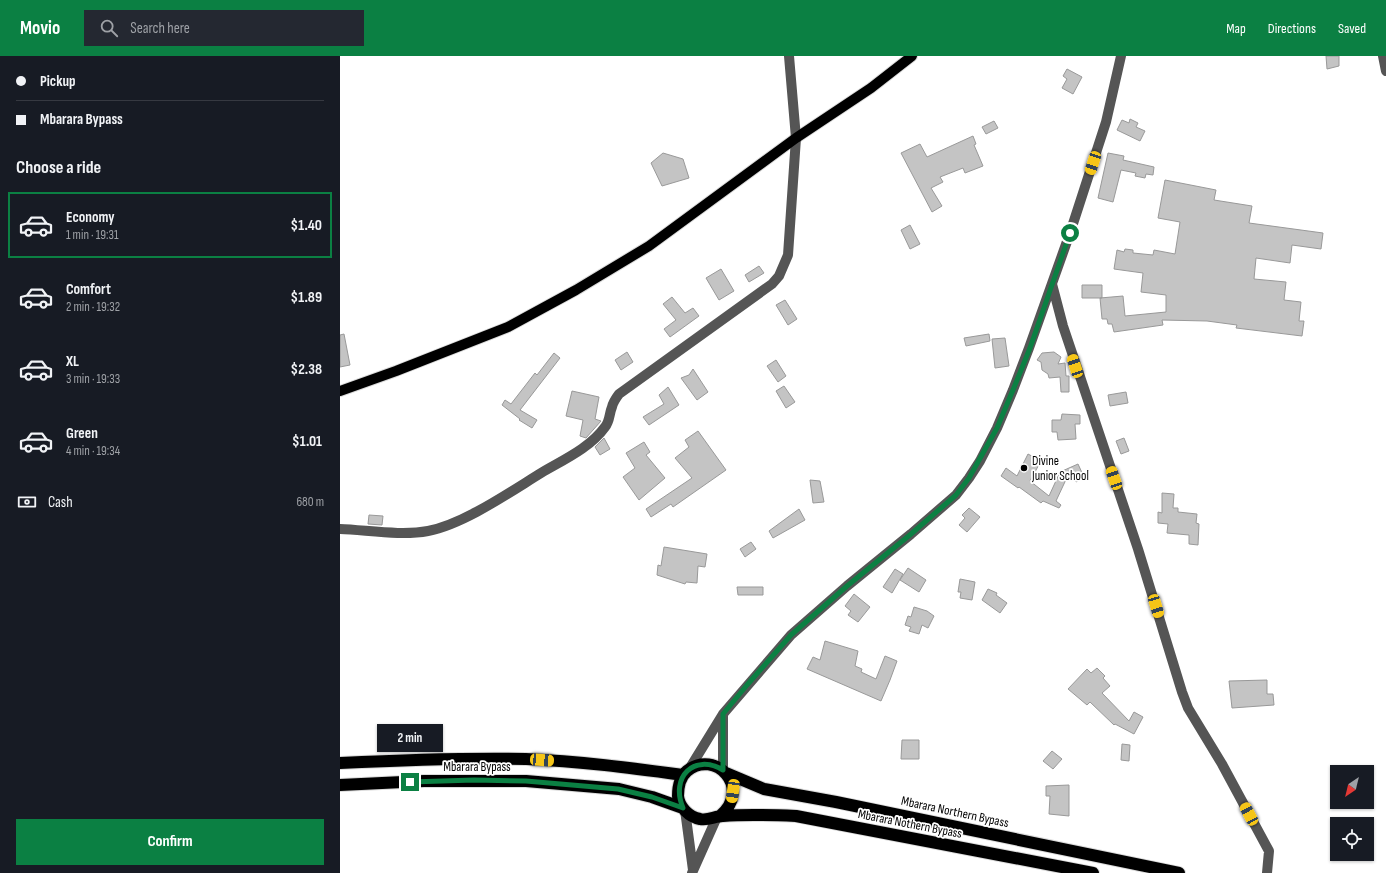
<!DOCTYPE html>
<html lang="en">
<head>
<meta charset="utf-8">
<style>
	:root { --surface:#171b24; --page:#242831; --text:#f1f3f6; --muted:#9ea1a6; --line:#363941; --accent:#0b8043 }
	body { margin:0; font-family:"Sofia Sans Condensed",sans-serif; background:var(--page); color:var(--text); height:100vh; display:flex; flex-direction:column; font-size:15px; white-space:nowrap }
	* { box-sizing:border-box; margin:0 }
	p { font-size:13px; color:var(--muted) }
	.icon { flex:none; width:22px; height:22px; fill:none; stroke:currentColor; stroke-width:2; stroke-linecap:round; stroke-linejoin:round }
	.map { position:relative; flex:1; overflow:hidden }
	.sheet { display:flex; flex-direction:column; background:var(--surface); width:340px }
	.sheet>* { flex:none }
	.banner { display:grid; align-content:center; height:88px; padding:0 16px; background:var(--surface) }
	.needle { width:26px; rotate:215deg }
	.fabs { position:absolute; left:990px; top:709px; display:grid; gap:8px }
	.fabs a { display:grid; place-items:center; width:44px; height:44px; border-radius:0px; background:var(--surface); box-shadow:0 1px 3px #0004; font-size:20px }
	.end { position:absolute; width:18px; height:18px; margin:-9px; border:5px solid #0b8043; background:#fff; box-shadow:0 0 0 2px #fff }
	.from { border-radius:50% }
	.bubble { position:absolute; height:28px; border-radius:0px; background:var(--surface); box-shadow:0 1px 3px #0004; font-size:13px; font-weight:700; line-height:28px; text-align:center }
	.car { position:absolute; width:12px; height:24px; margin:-12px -6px; border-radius:5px; box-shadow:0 0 3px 1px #0007; background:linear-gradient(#f5c518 24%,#345 0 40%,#f5c518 0 76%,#345 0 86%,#f5c518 0) }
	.banner b { display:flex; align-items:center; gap:14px; height:38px; font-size:15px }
	.banner b+b { border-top:1px solid var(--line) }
	.banner i { width:10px; height:10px; background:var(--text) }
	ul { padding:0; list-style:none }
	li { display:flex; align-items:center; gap:12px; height:66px; margin:0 8px 6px; padding:0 8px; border:2px solid transparent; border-radius:0px }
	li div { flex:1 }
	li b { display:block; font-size:15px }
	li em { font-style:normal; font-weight:700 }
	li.current { border-color:var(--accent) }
	li>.icon { width:36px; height:36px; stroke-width:1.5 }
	h2 { padding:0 16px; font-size:18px; line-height:48px }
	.pay { display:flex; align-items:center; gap:10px; height:44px; padding:0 16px; font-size:15px }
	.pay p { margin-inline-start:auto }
	.cta { display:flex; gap:8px; margin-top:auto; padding:8px 16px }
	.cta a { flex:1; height:46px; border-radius:0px; background:var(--accent); color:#fff; font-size:16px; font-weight:700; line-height:46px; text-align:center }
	header { display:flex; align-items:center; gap:24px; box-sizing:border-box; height:56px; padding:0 20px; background:var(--accent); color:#fff }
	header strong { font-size:19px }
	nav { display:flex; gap:22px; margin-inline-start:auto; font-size:14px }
	.search { width:280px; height:36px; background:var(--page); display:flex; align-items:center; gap:10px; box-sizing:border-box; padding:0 14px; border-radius:0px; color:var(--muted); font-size:15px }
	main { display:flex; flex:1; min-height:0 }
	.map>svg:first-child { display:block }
	.building { fill:#c4c4c4; stroke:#999 }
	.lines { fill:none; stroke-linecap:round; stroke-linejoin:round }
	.major-casing { stroke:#dbdbdb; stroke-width:12 }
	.highway-casing { stroke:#dbdbdb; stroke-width:14 }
	.minor { stroke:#555; stroke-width:10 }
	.major { stroke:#000; stroke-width:10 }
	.highway { stroke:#000; stroke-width:12 }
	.route { stroke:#0b8043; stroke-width:5 }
	.poi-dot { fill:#000; stroke:#fff; stroke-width:1.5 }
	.labels { text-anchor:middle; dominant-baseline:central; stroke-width:3.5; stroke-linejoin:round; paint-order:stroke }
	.poi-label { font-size:13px; fill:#000; stroke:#fff; text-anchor:start }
	.street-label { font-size:13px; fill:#000; stroke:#fff }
</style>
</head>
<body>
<header>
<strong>Movio</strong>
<div class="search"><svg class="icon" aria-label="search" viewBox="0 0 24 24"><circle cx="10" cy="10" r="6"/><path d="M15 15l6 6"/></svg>Search here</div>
<nav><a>Map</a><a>Directions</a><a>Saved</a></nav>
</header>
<main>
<section class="sheet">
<div class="banner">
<b><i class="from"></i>Pickup</b>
<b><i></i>Mbarara Bypass</b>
</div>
<h2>Choose a ride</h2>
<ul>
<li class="current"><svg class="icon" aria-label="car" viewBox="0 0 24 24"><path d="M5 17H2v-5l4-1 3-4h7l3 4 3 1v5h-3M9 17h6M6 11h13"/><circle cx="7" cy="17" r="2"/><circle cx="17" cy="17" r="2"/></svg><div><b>Economy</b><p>1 min · 19:31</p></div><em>$1.40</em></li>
<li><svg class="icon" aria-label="car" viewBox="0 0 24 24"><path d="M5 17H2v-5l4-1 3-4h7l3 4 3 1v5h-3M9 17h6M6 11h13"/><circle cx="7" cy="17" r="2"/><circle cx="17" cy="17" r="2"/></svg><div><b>Comfort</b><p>2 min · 19:32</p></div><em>$1.89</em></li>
<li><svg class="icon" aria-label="car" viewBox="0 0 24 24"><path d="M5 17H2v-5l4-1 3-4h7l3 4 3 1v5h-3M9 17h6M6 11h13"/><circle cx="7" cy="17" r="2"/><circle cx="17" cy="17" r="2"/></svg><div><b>XL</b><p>3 min · 19:33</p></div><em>$2.38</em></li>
<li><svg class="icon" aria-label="car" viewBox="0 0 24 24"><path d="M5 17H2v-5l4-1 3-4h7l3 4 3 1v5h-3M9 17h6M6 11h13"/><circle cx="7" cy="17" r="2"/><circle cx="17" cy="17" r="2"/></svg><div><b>Green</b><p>4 min · 19:34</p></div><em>$1.01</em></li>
</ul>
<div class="pay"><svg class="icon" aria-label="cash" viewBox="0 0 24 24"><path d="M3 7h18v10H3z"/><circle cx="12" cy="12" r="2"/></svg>Cash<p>680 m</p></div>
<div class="cta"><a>Confirm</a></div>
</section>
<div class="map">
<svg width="1046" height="817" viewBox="0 0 1046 817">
	<rect width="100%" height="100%" fill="#fff"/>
	<!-- building -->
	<path class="building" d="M986,0H999V10L987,13Z
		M727,13L742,21L733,38L722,32L727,23L723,20Z
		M790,63L798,67L796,71L805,75L800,85L777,74L782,64L789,67Z
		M654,65L658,72L646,78L642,71Z
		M633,80L636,88L634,89L643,110L625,117L623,112L600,121L603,126L591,132L602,150L592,156L561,97L580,88L587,101Z
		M323,97L343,103L349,122L322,130L311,107Z
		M768,97L784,100L783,104L814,111L813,119L806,118L805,122L795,120L796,117L781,114L773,146L758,142Z
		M825,124L876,134L874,144L912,150L909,167L983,177L981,193L952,189L950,207L916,202L914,223L946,226L944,244L961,246L959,265H964L962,280L896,272L897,269L867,265L822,264L823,269L774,276L772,268H768L767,263H762L760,242L783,240L785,260L826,256V239L801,236L803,217L774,213L777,194L784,196L785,193L793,194V197L813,199L814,194L835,198L840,166L818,162Z
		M570,169L580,188L570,193L561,174Z
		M419,210L424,217L409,226L405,219Z
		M381,213L394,235L379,244L366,222Z
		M742,229H762V242H742Z
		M332,241L345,257L353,252L359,260L330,281L324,273L336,264L323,248Z
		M445,244L457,263L448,269L436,249Z
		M4,278L10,309L0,311V279Z
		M649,278L650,285L626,290L624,282Z
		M665,282L669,310L655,312L652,283Z
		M287,296L293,306L281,314L275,304Z
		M714,296L721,301L718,308L725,307L726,320H729V336H721L720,321L709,322L708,318L702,314L701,306L697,304L702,297Z
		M214,297L220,302L180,354L197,364L192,372L179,364L180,363L162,349L165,344L171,348L195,317L197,319Z
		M436,304L446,320L438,326L427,310Z
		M353,313L368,336L357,344L341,322L349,319Z
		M444,330L455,346L446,352L436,335Z
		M328,331L339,349L309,369L303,361L324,348L319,339Z
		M232,335L259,341L255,363L261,365L246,382L240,380L243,364L226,360Z
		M786,336L788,347L770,350L768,339Z
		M722,358L740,359V368H735L736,383L718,384L717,376H712V364H721Z
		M358,375L386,414L333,451L331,448L311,461L306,453L352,422L335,402L349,391L345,384Z
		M264,382L270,393L260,399L255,391Z
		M784,382L789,395L781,398L776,385Z
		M304,386L310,396L306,399L325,422L299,444L283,421L295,412L286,397Z
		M688,398L701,405L690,425L709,440L720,416L738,408L744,421L736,426L730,415L716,445L721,449L719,452L703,445L701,447L679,431L678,432L661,420L666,412L677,420Z
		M470,424L480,425L484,446L473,447Z
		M822,437L834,438L833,452H838V456L857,458L856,467L859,468L858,489L849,488V479L827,477L828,468L818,467V456L822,457Z
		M629,452L640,461L627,476L619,469L625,462L622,459Z
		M459,453L465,464L433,482L429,475Z
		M29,459L43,460L42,469L28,468Z
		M411,486L416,493L405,501L400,493Z
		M324,491L367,498L365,511L358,510L357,527L346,526L345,528L317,519L318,509L321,510Z
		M568,512L586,524L579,536L560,524Z
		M555,513L563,518L552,537L543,531Z
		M620,523L635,526L632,544L620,542L621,536H618Z
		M397,531H423V539H398Z
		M648,533L657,537L656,539L667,547L660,557L642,544Z
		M514,538L530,551L518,566L508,559L511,555L505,550Z
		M574,551L587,555L594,560L588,572L582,569L579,578L569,575L571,571L565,569L568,560L571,561Z
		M485,585L518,595L515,610L522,613L521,616L536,623L545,600L557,605L550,624L541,645L467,613L473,601L480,604Z
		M757,612L765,620L763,622L770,630L762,637L789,665L794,656L803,661L794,678L775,668L774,669L750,646L747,649L728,633L747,613L751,617Z
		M927,624V638H933L934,649L892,652L889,625Z
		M562,684H579V703H561Z
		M782,688L790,689L789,705L781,704Z
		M712,695L722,703L713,713L703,705Z
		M729,729V760L709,758L710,740H706V730Z"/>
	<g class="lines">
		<defs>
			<path id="major" d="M0,335L56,315L168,271L236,234L309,190L456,82L531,32L572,0"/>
			<path id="highway" d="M0,707C62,704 124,702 186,703C239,705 291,712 343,719
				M386,717L424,733L496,746L839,817
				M0,729L84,725H186L279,733L312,741L343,752
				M380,760C413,732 375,692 347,715C340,721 338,731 338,740C339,751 349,761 360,763C368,765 375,760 383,760C408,758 432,759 456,760L753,817"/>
		</defs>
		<!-- major casing -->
		<use href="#major" class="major-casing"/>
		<!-- highway casing -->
		<use href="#highway" class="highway-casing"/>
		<!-- minor -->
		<path class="minor" d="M1043,0L1046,15
			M712,228L723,270L798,493L842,636L848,652L882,708L929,795L927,817
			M0,473C27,474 61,480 88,475C124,468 170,436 201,417C223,404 250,392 265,371C270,365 269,358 272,351C273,346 276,342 279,338L432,228L439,220L448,199L456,82L449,0
			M348,715L383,658L451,579L507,530L571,478L616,439L629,422L640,405L657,372L673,334L689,292L730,177L766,66L781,0
			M383,715V658
			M345,754L353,814
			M352,817L377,761"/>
		<!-- major -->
		<use href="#major" class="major"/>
		<!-- highway -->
		<use href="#highway" class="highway"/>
	</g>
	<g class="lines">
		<!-- route -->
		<path class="route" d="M70,726L134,724L186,725L278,733L312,741L343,752C330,721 354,697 383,714V658L407,629L451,579L507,530L571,478L616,439L629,422L657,372L673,334L690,292L730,177"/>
	</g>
	<!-- markers -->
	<circle class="poi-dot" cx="684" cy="412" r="4"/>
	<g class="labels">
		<!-- poi labels -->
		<g class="poi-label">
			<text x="692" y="405">Divine<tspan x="692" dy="15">Junior School</tspan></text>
		</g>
		<!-- street labels -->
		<g class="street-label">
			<text x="137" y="711">Mbarara Bypass</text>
			<text transform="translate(615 756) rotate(12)">Mbarara Northern Bypass</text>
			<text transform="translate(570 768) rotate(11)">Mbarara Nothern Bypass</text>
		</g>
	</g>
</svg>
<div class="fabs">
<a><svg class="needle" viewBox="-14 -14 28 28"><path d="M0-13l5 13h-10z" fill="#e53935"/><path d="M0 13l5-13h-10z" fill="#9ea1a6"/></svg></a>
<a><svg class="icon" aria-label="locate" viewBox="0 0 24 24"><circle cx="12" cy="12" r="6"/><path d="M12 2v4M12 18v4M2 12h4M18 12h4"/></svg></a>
</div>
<i class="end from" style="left:730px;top:177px"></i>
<i class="end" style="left:70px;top:726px"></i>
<div class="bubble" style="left:37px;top:668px;width:66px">2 min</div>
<i class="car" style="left:753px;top:107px;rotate:198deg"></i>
<i class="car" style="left:735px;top:310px;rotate:342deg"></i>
<i class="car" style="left:774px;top:422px;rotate:341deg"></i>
<i class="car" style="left:816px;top:550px;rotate:163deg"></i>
<i class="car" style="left:202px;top:704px;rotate:94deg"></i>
<i class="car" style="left:393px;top:735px;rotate:188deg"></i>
<i class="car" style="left:909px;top:758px;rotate:332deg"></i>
</div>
</main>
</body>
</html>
